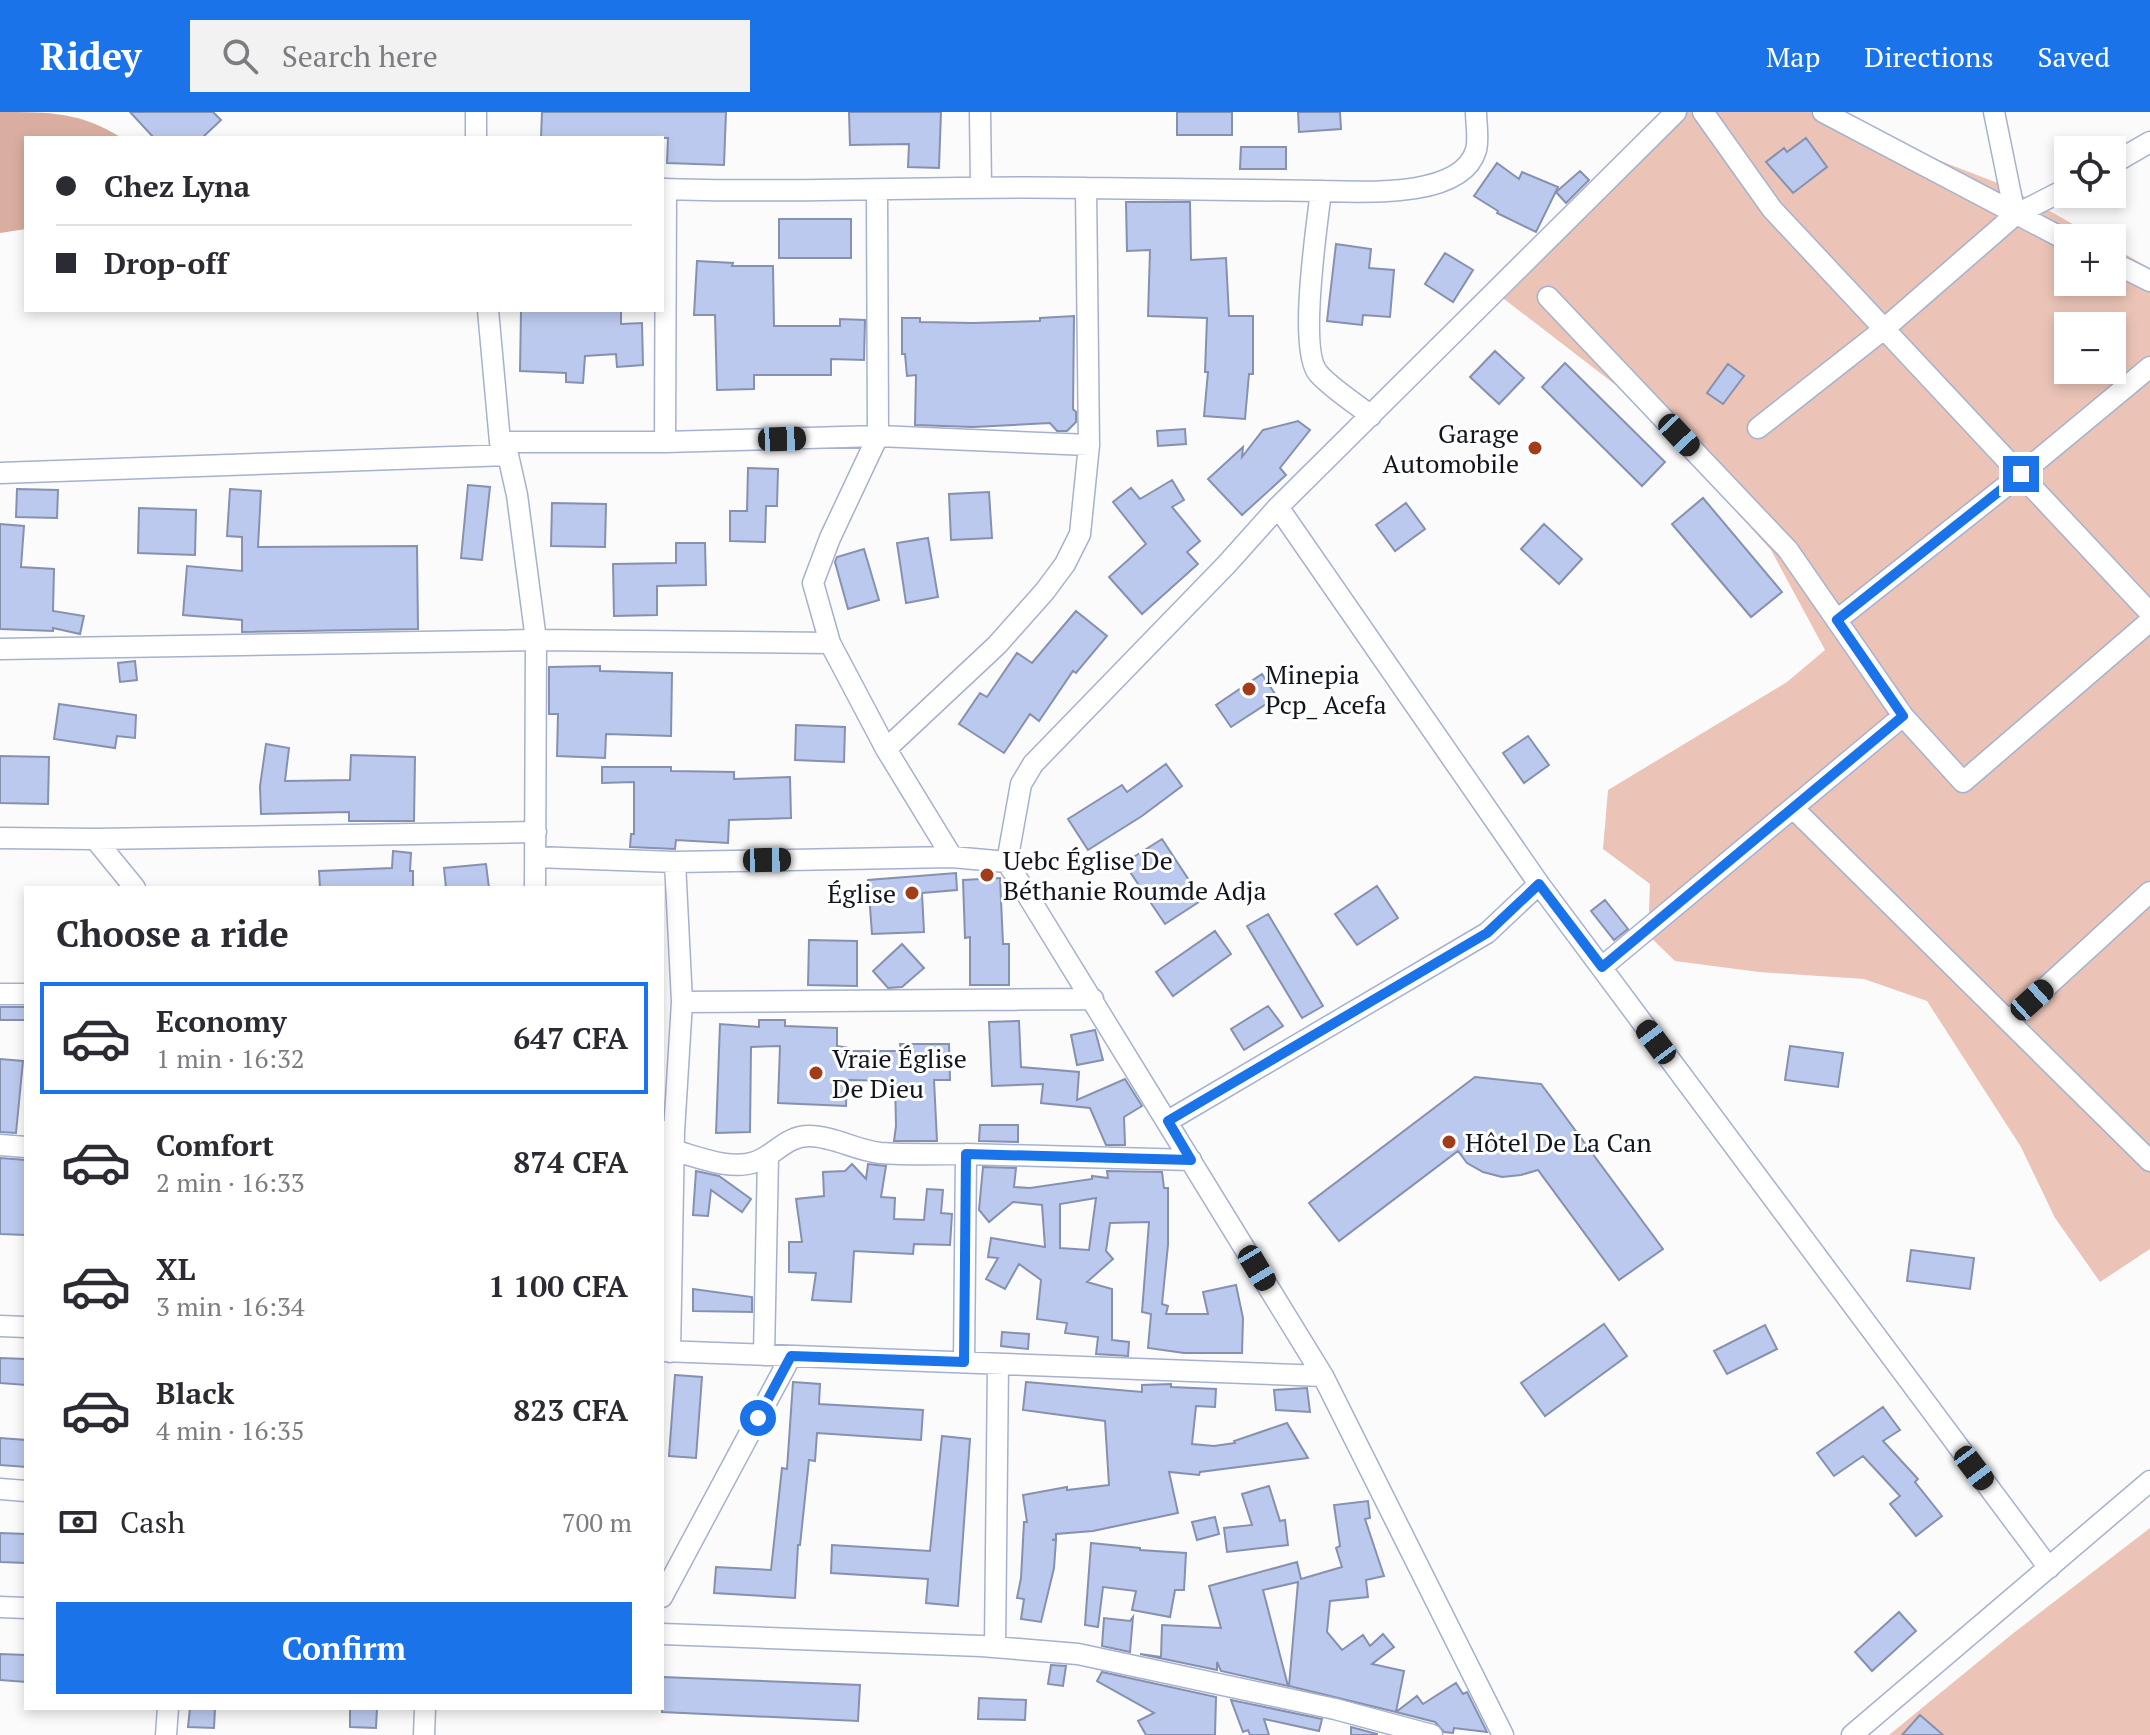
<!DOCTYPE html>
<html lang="en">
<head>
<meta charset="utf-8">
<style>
	:root { --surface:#fff; --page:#f2f2f3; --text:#2b2b33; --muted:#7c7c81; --line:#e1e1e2; --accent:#1a73e8 }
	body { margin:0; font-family:"PT Serif",serif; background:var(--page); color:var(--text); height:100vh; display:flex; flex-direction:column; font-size:30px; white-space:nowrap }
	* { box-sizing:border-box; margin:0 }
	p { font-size:26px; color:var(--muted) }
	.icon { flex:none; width:44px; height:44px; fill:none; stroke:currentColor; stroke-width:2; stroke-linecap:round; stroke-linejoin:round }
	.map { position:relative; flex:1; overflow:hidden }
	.sheet { position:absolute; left:24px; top:774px; width:640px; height:824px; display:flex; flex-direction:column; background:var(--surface); border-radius:0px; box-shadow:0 4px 12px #0003 }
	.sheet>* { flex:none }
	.top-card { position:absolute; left:24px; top:24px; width:640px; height:176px; border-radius:0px; box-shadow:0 4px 12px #0003; display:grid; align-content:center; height:176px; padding:0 32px; background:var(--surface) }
	.tools { position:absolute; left:2054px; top:24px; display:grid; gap:16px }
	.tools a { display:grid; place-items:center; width:72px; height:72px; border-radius:0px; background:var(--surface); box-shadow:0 4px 12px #0003; font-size:40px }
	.end { position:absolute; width:36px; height:36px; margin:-18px; border:10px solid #1a73e8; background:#fff; box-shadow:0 0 0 4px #fff }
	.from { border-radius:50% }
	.car { position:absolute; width:24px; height:48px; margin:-24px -12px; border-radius:10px; box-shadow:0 0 6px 2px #0007; background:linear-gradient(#222 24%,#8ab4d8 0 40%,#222 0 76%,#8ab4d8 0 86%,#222 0) }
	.top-card b { display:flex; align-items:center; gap:28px; height:76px; font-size:30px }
	.top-card b+b { border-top:2px solid var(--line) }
	.top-card i { width:20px; height:20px; background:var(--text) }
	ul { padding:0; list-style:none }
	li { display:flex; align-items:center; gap:24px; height:112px; margin:0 16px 12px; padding:0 16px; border:4px solid transparent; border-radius:0px }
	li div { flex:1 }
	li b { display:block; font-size:30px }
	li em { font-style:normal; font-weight:700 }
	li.on { border-color:var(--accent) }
	li>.icon { width:72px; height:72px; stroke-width:1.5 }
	h2 { padding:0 32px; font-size:36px; line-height:96px }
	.pay { display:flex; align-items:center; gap:20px; height:88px; padding:0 32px; font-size:30px }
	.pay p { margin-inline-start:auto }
	.primary-button { display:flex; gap:16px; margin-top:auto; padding:16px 32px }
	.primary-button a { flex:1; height:92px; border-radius:0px; background:var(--accent); color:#fff; font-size:32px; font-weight:700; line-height:92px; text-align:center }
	header { display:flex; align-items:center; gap:48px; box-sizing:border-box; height:112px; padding:0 40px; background:var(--accent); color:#fff }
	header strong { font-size:38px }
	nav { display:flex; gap:44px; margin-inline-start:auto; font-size:28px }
	.search { width:560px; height:72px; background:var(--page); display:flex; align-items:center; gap:20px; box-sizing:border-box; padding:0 28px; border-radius:0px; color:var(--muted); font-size:30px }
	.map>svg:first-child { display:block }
	.green { fill:#ebc4b7; fill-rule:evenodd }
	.forest { fill:#d9aea0 }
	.building { fill:#bbc9ee; stroke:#8691af; stroke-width:2; fill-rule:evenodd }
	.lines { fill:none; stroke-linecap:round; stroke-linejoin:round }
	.minor-casing { stroke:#a5b1cf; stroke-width:23 }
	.minor { stroke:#fff; stroke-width:20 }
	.route { stroke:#1a73e8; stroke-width:10 }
	.poi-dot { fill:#a33c18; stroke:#fff; stroke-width:3 }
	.labels { text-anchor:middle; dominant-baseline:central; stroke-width:6; stroke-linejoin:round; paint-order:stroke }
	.poi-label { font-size:26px; fill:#111520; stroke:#fff; text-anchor:start }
</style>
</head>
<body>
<header>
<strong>Ridey</strong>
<div class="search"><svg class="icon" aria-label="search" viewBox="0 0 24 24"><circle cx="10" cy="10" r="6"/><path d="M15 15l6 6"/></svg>Search here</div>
<nav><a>Map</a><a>Directions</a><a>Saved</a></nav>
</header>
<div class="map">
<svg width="2150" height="1623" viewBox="0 0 2150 1623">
	<rect width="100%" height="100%" fill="#fbfbfb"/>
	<!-- green -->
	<path class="green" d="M1677,0H1814L2008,75L2097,126H2068V170H2112V135L2150,156V1137L2100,1170L2055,1106L2021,1035L1927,889L1864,867L1759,860L1675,849L1648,823L1650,772L1603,737L1608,678L1787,570L1825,538L1771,438L1639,291L1495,180ZM2068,214H2112V258H2068Z
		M2150,1416V1623H1889L2011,1523Z"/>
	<!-- forest -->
	<path class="forest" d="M0,0C50,0 81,0 122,26H26V117L0,121Z"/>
	<!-- building -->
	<path class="building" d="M130,0H213L221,8L202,26H154Z
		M542,0H726L724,53L667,51L668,26H541Z
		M849,0H941L939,56L908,55L909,32L850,33Z
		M1177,0H1232V23H1177Z
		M1298,0H1340L1341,17L1299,20Z
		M1806,26L1827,55L1793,81L1766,50L1784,36L1787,40Z
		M1241,35H1286V57H1240Z
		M1497,51L1519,67L1522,60L1558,75L1536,120L1497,101L1498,99L1474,84Z
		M1580,59L1589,68L1566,91L1556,80Z
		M1126,90H1190L1191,148L1226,146L1229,204H1253V262H1249L1245,307L1204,304L1208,260H1205L1207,206L1148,204L1150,138L1127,139Z
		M779,107H851V146H779Z
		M1336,132L1371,137L1369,156L1394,158L1390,205L1363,203L1362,213L1327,209Z
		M1445,141L1473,158L1453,190L1425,172Z
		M697,149L733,151L732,154H773L774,214H840V207L865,208L864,248L831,247V263H754V277L717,278L715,203H694Z
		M521,198H621V212L642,211L643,253L617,255L616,242L585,244L583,271L566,270V261L520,259Z
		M1074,204L1073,297L1076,300V310L1067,319H1057L1050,311L973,315L915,313L916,263L907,264L905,242H902V206H920V210L973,211L1040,209V206Z
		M1495,239L1524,266L1499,292L1470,265Z
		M1565,251L1665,350L1642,374L1542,275Z
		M1728,252L1744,264L1723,292L1707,281Z
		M1298,309L1310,318L1280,356L1286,363L1242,403L1208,367L1243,335L1242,345L1263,318Z
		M1185,317L1186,332L1158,334L1157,319Z
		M748,356L778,357L777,394H766L765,430L730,429V399H747Z
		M1172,368L1184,388L1172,395L1200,429L1187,440L1198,452L1142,502L1109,465L1146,432L1113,390L1131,376L1140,387Z
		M468,373L490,375L482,448L461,446Z
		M17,377L58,378L57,406L16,405Z
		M230,377L261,379L258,435L417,434L418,517L242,520V508L183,503L187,454L242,459V425L227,424Z
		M989,380L992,426L951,428L949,382Z
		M1703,386L1782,480L1751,505L1672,412Z
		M552,391L606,392L605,435L551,434Z
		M1406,391L1425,417L1395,439L1376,413Z
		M139,396L196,398L195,443L138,441Z
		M0,412L24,414L21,455L54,457L53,499L84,504L80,522L53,516V519L0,517Z
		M1544,412L1582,447L1559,472L1521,437Z
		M928,426L938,485L906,491L897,431Z
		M676,431H705L706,473L657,474V503L614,504L613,452L676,451Z
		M864,437L879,488L848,497L835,450L837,445Z
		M1076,499L1107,524L1076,561L1073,559L1039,609L1030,602L1004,641L959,612L980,581L987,585L1017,541L1032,551Z
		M135,549L137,568L120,570L118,551Z
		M600,554V559L672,561L671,624L606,622L605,646L557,644L558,602H549V555Z
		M1262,562L1277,585L1231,615L1216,593Z
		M59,592L136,603L135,626L117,624L115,636L54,627Z
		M796,613L845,615L844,650L795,648Z
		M1528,624L1549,653L1524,671L1503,641Z
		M266,632L289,636L285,669L350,668L351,643L415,645L414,709H349V700L261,702L260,674Z
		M0,644L49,645L48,692L0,691Z
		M1166,652L1182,674L1142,704L1088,738L1068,707L1122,673L1127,680Z
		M602,655H671V659L734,660V667L790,665L791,706L729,708L728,731L676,728L675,737L630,735L631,722H634V670L602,671Z
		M1162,727L1202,788L1165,812L1124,751Z
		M393,739L411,741L410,759H413V776H320L319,759L392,756Z
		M486,752L489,776H446L444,756Z
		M956,761L957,778L922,781L924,820L872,822L868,768Z
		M1000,766L1003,832H1009V873H970V825L965,826L963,768Z
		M1377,774L1398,806L1357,833L1335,802Z
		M1605,788L1628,817L1614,828L1591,799Z
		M1268,802L1323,894L1302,906L1247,814Z
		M1215,819L1231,842L1173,884L1156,860Z
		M809,828L857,829V874L808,873Z
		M902,832L924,856L902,875L888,876L873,859Z
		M1268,894L1283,914L1244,938L1231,917Z
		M0,895H26V908H0Z
		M759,908H785V914L837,916V934L850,936V939H901L900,932H949L950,968H934L937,1029H894L896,1014L895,969L847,968L846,994L778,991L780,934L751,935L750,1020L716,1021L720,912L759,915Z
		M1019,909L1021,955L1079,960L1077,988L1125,967L1142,994L1124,1005L1125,1033H1106L1090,996L1041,991L1043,972L992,974L989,910Z
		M1095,918L1103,948L1077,953L1071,923Z
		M1790,934L1843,941L1838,975L1785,968Z
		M0,947L23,949L16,1021L0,1020Z
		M1475,965L1541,972L1663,1137L1619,1168L1538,1058L1521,1063L1502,1065L1483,1060L1467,1051L1458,1039L1339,1129L1309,1091Z
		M980,1013H1018V1030L979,1029Z
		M0,1046L26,1048V1123L0,1122Z
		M852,1052L866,1067L868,1052L886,1054L881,1085L895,1086L894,1107L924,1108L927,1077L943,1078L941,1101L952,1102L950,1133L914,1132L913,1142L854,1139L851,1190L812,1188L816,1161L789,1160V1130H802L796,1087L824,1084L823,1060L845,1059Z
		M983,1055L1016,1056L1014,1075L1030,1076L1092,1067V1064L1108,1066L1107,1059L1162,1060L1164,1076H1168V1133L1162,1192L1168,1194L1166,1202H1208L1203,1180L1236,1173L1243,1206L1242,1241H1184L1148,1236L1151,1202L1142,1200L1149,1110L1110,1111L1106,1139L1113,1147L1087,1170L1112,1177V1228L1129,1230L1128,1244L1096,1242L1098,1225L1065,1221L1067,1211L1037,1207L1041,1168L1019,1152L1005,1177L986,1167L998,1146L988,1145L991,1126L1045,1135L1042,1093L1013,1090L989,1110L979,1098ZM1096,1086L1089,1138L1060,1136V1092Z
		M696,1059L719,1064L751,1087L742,1100L711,1078L708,1104L693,1103Z
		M1911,1138L1974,1146L1970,1177L1907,1169Z
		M693,1177L752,1185V1200L693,1199Z
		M1604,1212L1627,1244L1545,1304L1521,1271Z
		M1765,1213L1777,1237L1727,1262L1714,1239Z
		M1002,1220L1029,1222L1028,1237L1001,1234Z
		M0,1246L26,1247V1273L0,1271Z
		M675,1263L702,1265L696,1346L669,1344Z
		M793,1270L820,1272L819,1292L923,1298L921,1328L817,1321L815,1349L809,1348L800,1433H798L795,1486L714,1481L716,1455L771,1458L782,1356L787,1357Z
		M1026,1270L1142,1280V1273L1171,1272V1275L1216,1277L1215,1295L1196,1294L1192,1332L1214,1334L1235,1331L1234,1329L1287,1311L1308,1346L1200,1360L1199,1363L1169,1360L1178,1401L1093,1419L1056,1422V1427L1052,1428H1056L1054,1456L1041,1510L1021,1507L1024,1487L1017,1486L1021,1466L1024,1410H1027L1023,1383L1067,1375V1378L1109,1373L1105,1309L1023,1298Z
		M1307,1276L1310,1300L1276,1298L1274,1278Z
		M1883,1295L1900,1318L1883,1329L1918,1367L1915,1370L1942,1404L1916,1424L1890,1392L1900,1384L1863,1344L1834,1364L1817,1341Z
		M942,1324L970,1327L958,1494L926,1491L928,1467L831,1461L832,1433L930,1439Z
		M0,1326L26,1328V1355L0,1353Z
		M1269,1374L1280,1409L1285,1408L1288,1433L1227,1440L1224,1416L1252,1413L1242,1382Z
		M1368,1389L1370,1406L1365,1407L1384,1464L1366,1468L1368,1485L1330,1489L1327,1520L1342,1538L1363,1523L1370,1534L1383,1522L1394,1535L1372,1552L1404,1559L1396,1600L1289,1574L1298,1470L1263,1478L1288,1574L1221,1559L1217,1550V1558L1140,1542L1161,1545L1162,1513L1221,1516L1209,1474L1297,1450L1301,1467L1342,1455L1336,1436L1340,1434L1334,1393Z
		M1215,1405L1219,1422L1197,1428L1192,1410Z
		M0,1421L26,1422V1451L0,1450Z
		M1091,1431L1140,1436V1438L1186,1441L1184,1478H1175L1170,1505L1132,1498L1136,1479L1103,1475L1098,1515L1085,1513Z
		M1899,1500L1916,1519L1872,1559L1855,1540Z
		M1133,1505L1130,1540L1102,1534L1104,1506L1130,1509Z
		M0,1542L26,1543V1570L0,1568Z
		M1051,1553L1066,1554L1063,1574L1048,1572Z
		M1102,1560L1216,1585L1215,1623H1146L1138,1609L1154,1601L1097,1569Z
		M662,1565L860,1573L858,1609L662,1600Z
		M1456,1571L1463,1582L1467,1580L1487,1620L1454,1616L1453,1621L1444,1620L1435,1610L1396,1600L1417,1584L1423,1592Z
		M979,1586L1026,1588L1025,1608L978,1607Z
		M1231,1588L1322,1607L1319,1619L1264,1607L1269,1623H1250L1248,1618L1243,1620Z
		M190,1596H215L214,1616L188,1615Z
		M350,1596H377L376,1616L350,1615Z
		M1920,1603L1943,1623H1902Z
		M1351,1615L1377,1622V1623H1351Z"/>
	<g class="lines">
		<defs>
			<path id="minor" d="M476,0V26
				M980,0L981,74
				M1703,0L1772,97L2150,501
				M1823,0L2068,129
				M1994,0L2015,103
				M2112,52L2150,30
				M1086,76L1321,79C1317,113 1298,237 1318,261C1332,277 1354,290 1371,304
				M662,77C803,82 945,73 1086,76L1089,333L1080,422L1065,452L1045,479L997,533L886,637L952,745
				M1321,79C1361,80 1462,87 1476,38C1479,27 1476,11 1476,0
				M2112,150L2150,169
				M1548,185L1788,438L1903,604L1963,670L2150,509
				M488,198L500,330L508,343L517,383L536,528L535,776
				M1758,316L1884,217L2015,103L2068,76
				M500,330H665L878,324L1089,333
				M665,330L666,77
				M0,361L508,343
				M1278,395L1539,772L2049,1456
				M1837,508L2021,362L2150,255
				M830,531L813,471L830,426L878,324L877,79
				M0,537L536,528L830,531L886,637
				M1793,696L2150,1049
				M0,726L95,727L536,720
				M95,727L135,776
				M535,745L675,750L952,745L1007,750
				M675,750L682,890L1093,887
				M1602,855L1903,604
				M0,882H26
				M2009,909L2150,780
				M1168,1009L1487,821L1539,772
				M663,1019L674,1020L682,890
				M0,1033L26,1035
				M672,1038C696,1044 730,1059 755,1050C775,1043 786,1024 809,1024C833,1024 855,1038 880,1041C908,1043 937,1042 966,1042
				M0,1214L26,1215
				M662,1239L1323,1264
				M670,1240L674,1020
				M764,1243L768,1045
				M964,1250L966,1042L1191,1048
				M0,1377L26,1379
				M662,1485L791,1244
				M0,1495L26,1496
				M662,1522L981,1534L1078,1542L1335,1597L1432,1623
				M995,1535L998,1252
				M166,1623L168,1596
				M424,1623L425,1596
				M1503,1623L1323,1264L1007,750L1021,672L1033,652L1227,452L1278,395L1676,0
				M1852,1623L2150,1369"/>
		</defs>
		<!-- minor casing -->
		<use href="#minor" class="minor-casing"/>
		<!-- minor -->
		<use href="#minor" class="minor"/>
	</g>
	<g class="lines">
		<!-- route -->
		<path class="route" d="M758,1306L791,1244L964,1250L966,1042L1191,1048L1168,1009L1487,821L1539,772L1602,855L1903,604L1837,508L2021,362"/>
	</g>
	<!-- markers -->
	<g class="poi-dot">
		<circle cx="1535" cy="336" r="8"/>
		<circle cx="1249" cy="577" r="8"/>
		<circle cx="987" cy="763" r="8"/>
		<circle cx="912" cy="781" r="8"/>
		<circle cx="816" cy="961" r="8"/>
		<circle cx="1449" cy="1030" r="8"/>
	</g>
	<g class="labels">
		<!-- poi labels -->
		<g class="poi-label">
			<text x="1519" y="321" text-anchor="end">Garage<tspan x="1519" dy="30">Automobile</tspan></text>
			<text x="1265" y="562">Minepia<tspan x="1265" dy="30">Pcp_ Acefa</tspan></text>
			<text x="1003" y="748">Uebc Église De<tspan x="1003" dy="30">Béthanie Roumde Adja</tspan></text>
			<text x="896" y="781" text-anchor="end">Église</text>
			<text x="832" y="946">Vraie Église<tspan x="832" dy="30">De Dieu</tspan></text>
			<text x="1465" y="1030">Hôtel De La Can</text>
		</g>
	</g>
</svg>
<div class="tools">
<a><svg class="icon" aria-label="locate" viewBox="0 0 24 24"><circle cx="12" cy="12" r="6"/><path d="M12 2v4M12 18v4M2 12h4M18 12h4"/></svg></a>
<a>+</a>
<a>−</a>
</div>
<i class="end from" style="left:758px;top:1306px"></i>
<i class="end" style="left:2021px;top:362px"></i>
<i class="car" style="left:1679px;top:323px;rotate:137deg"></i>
<i class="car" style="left:782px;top:327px;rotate:88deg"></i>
<i class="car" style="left:767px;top:748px;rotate:89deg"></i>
<i class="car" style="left:2032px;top:888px;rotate:48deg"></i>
<i class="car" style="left:1656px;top:930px;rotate:323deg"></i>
<i class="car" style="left:1257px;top:1156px;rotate:149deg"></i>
<i class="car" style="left:1974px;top:1356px;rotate:143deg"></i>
<div class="top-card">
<b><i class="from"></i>Chez Lyna</b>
<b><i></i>Drop-off</b>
</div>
<section class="sheet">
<h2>Choose a ride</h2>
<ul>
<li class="on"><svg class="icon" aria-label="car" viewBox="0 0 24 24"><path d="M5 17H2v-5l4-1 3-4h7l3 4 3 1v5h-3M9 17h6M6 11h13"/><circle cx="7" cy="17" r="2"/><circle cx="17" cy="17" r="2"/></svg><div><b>Economy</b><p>1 min · 16:32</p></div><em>647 CFA</em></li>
<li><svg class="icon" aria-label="car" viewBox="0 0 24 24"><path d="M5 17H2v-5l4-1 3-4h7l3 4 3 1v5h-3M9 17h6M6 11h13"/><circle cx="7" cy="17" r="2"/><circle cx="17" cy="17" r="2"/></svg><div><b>Comfort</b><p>2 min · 16:33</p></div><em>874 CFA</em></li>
<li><svg class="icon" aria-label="car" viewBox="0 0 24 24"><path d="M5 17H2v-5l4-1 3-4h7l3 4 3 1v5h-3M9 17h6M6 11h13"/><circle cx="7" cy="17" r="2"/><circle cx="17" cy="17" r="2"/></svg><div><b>XL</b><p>3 min · 16:34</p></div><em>1 100 CFA</em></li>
<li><svg class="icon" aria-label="car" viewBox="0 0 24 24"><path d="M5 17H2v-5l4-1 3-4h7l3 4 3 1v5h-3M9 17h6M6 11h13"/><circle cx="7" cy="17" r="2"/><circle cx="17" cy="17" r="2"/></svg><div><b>Black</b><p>4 min · 16:35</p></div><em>823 CFA</em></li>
</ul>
<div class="pay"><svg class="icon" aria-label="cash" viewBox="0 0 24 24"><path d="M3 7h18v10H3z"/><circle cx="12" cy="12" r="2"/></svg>Cash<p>700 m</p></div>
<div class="primary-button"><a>Confirm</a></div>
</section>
</div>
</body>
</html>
